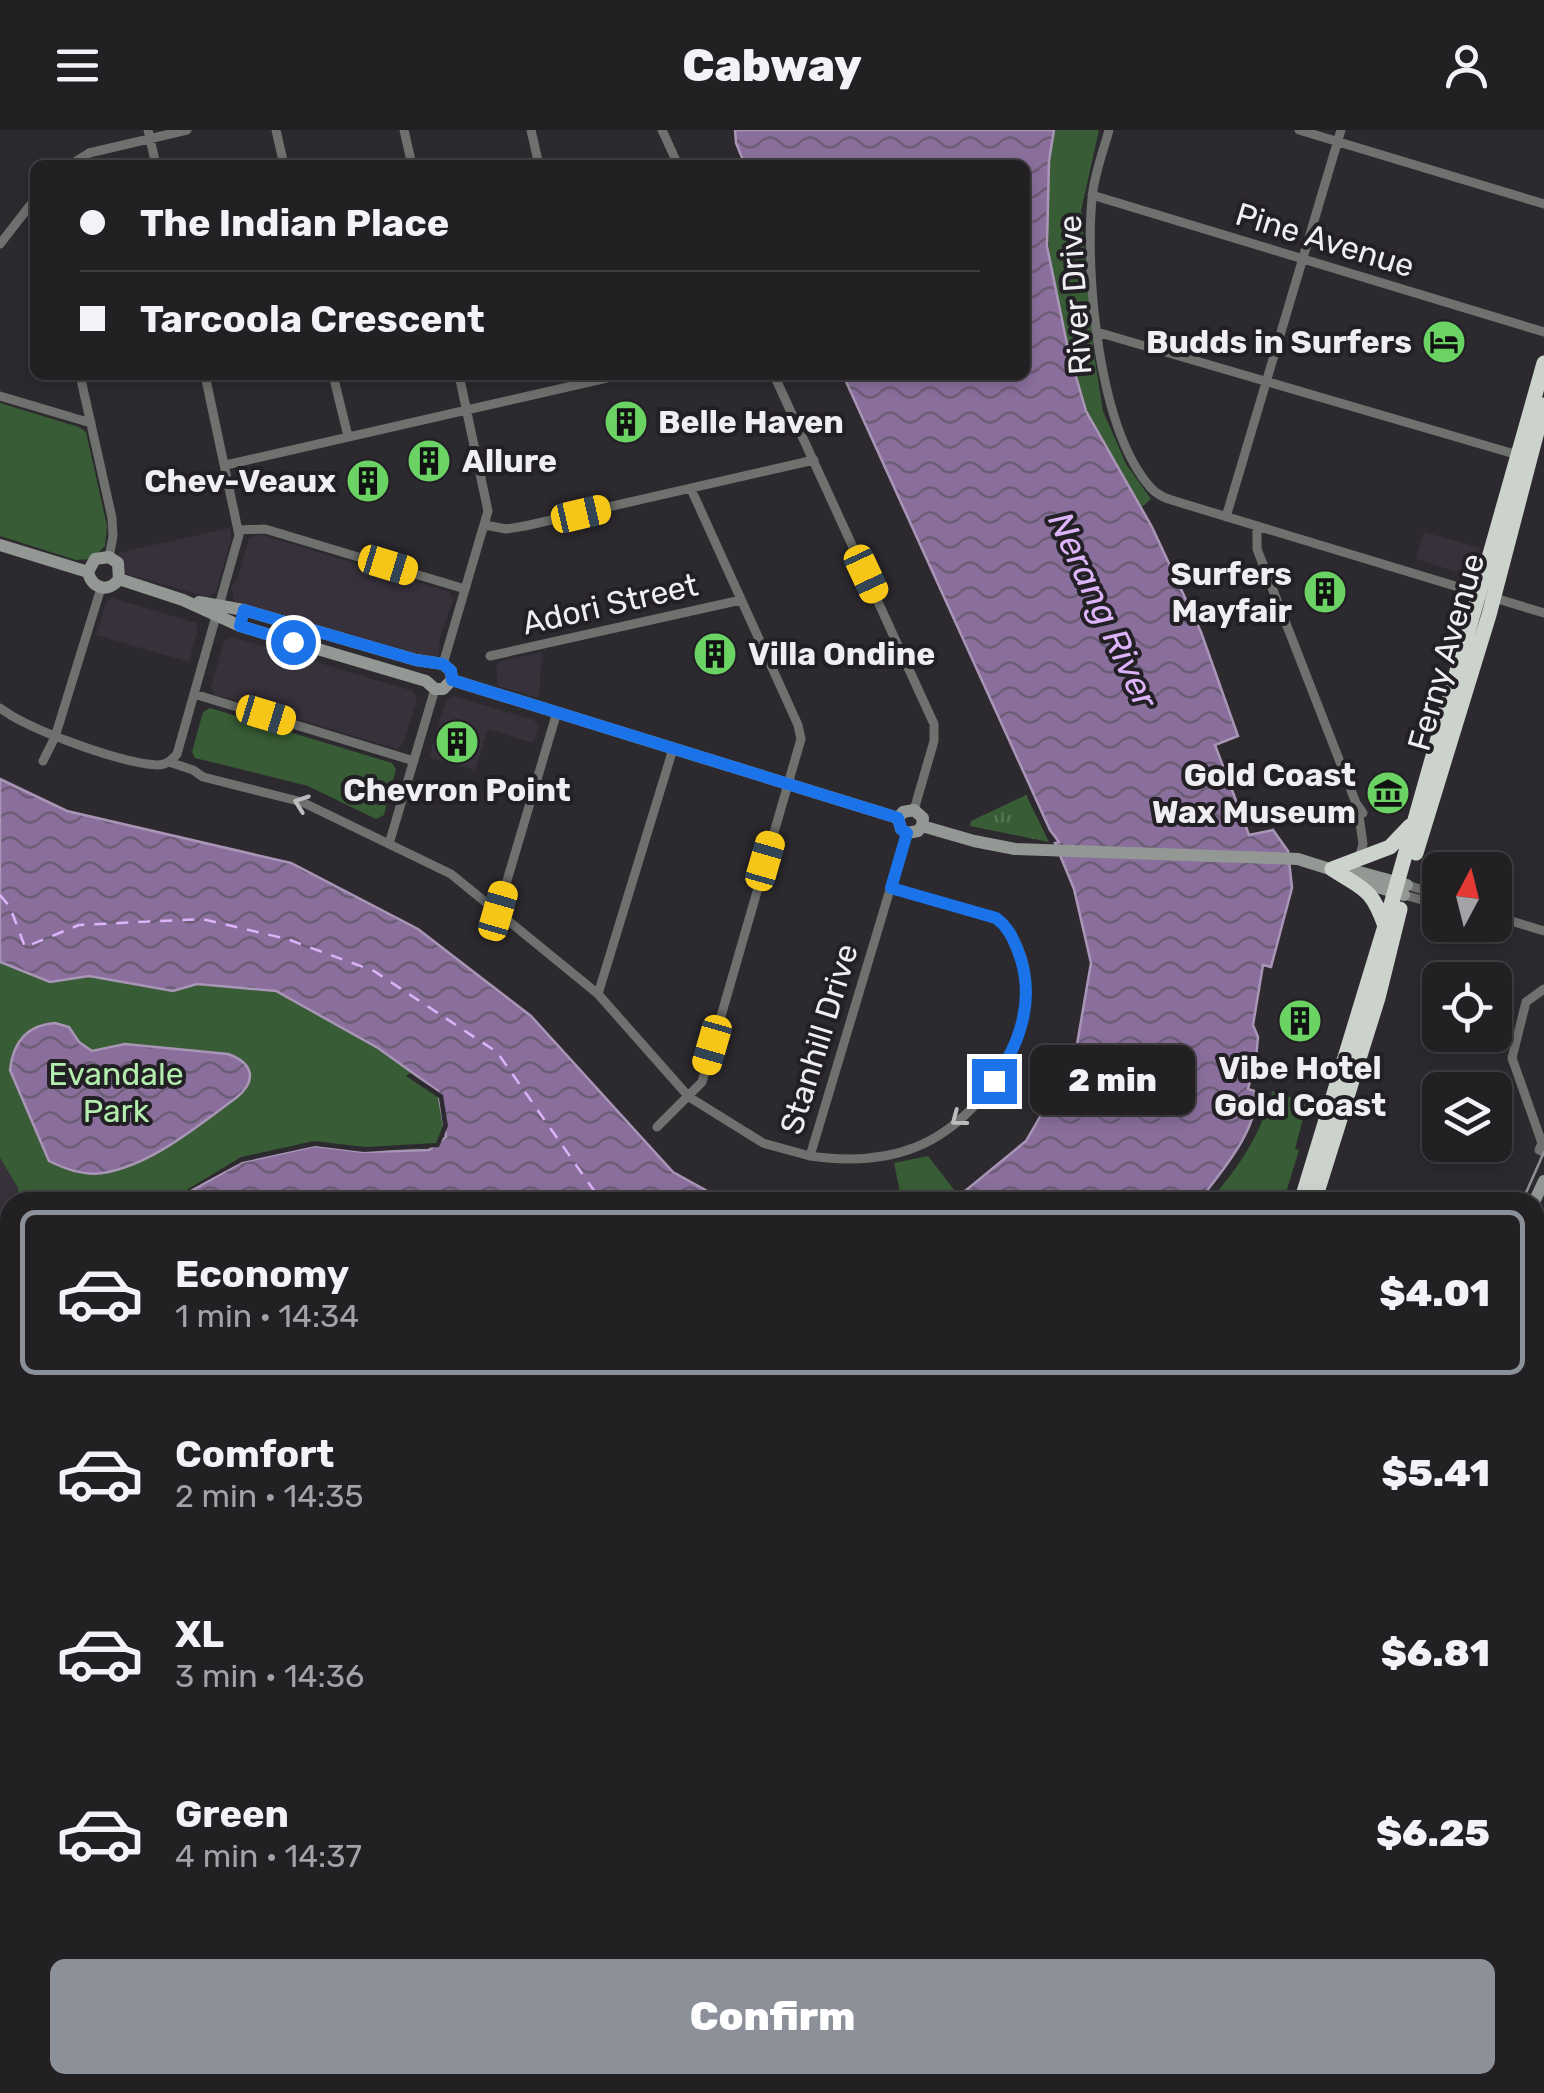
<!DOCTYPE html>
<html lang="en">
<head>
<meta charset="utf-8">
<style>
	:root { --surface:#222023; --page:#2e2d30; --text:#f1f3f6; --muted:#a2a3a6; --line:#3f3e41; --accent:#8c9099 }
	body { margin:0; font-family:Rubik,sans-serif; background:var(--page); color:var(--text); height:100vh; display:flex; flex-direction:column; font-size:38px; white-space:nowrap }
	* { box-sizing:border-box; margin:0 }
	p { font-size:32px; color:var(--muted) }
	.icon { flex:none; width:55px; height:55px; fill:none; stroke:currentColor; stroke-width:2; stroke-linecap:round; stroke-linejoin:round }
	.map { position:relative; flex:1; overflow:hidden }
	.drawer { position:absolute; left:0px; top:1062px; width:1545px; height:902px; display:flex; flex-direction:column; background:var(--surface); border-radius:30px 30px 0 0; box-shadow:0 5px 15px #0003,0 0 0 2px var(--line) }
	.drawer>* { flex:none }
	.guide { position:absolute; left:30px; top:30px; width:1000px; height:220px; border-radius:15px; box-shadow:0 5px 15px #0003,0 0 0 2px var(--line); display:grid; align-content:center; height:220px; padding:0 50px; background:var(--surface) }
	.needle { width:65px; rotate:7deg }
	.buttons { position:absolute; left:1422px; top:722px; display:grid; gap:20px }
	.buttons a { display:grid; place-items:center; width:90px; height:90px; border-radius:15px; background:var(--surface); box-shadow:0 5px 15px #0003,0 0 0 2px var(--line); font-size:50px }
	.end { position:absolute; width:45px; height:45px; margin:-22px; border:12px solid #1a73e8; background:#fff; box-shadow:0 0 0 5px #fff }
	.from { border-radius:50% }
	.bubble { position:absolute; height:70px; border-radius:15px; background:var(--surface); box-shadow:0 5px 15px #0003,0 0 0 2px var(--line); font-size:32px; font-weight:800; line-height:70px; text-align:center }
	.car { position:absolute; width:30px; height:60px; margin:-30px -15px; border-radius:12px; box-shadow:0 0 8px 2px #0007; background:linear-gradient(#f5c518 24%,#345 0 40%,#f5c518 0 76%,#345 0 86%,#f5c518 0) }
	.guide b { display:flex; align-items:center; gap:35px; height:95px; font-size:38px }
	.guide b+b { border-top:2px solid var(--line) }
	.guide i { width:25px; height:25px; background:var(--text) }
	ul { padding:18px 0 0; list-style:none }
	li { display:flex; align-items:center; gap:30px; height:165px; margin:0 20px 15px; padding:0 30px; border:5px solid transparent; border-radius:15px }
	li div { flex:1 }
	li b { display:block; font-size:38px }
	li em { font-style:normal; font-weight:800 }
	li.current { border-color:var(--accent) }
	li>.icon { width:90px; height:90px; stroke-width:1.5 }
	.cta { display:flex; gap:20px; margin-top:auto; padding:20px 50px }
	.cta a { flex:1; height:115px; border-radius:15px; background:var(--accent); color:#fff; font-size:40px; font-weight:800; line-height:115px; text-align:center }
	header { display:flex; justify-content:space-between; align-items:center; height:130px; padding:0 50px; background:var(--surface); font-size:45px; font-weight:800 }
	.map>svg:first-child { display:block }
	.built { fill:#37313b }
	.grass { fill:url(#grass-tufts) }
	.park { fill:#385c35 }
	.water { fill:url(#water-waves); stroke:#a995b6; stroke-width:2.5 }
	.pier { fill:#2d2a2f }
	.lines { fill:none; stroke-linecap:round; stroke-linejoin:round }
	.ferry { stroke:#ddb3f9; stroke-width:2.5; stroke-dasharray:12 10; stroke-linecap:butt }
	.street-tunnel { stroke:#4a474c; stroke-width:9; stroke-dasharray:9 4.5; stroke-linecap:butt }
	.street { stroke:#6e716e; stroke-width:9 }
	.secondary { stroke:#949894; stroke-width:12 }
	.highway { stroke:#ccd2cc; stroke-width:15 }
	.tram { stroke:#918f93; stroke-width:2.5 }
	.oneway { stroke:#bcbcbd }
	.route { stroke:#1a73e8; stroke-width:12 }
	.labels { text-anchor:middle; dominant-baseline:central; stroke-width:8; stroke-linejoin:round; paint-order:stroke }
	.street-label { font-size:32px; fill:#f0eef1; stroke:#232025 }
	.poi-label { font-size:32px; font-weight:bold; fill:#f0eef1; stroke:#232025; text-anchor:end }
	.park-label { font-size:32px; fill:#b3eeae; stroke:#232025 }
	.water-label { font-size:35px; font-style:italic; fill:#ddb3f9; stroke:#232025 }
</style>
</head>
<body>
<header><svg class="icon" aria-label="menu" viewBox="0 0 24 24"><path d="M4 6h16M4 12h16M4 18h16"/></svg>Cabway<svg class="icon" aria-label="person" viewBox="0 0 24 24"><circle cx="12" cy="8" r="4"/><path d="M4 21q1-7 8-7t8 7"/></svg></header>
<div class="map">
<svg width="1544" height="1963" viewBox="0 0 1544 1963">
	<defs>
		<pattern id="grass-tufts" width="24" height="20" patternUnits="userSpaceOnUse" patternTransform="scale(2.5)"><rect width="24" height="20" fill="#385c35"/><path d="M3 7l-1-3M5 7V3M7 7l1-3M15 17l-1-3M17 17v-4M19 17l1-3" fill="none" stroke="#557453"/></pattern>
		<pattern id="water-waves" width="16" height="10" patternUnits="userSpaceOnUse" patternTransform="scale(2.5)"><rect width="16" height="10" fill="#8a6f9d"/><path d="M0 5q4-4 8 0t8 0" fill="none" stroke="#6c5d77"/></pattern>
	</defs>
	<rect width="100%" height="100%" fill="#2d2a2f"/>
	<!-- built -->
	<path class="built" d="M230,398L231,410L216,462L208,467L130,445L124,441L118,429V423Z
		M1424,402L1480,418L1475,440L1467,445L1416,429Z
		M259,404L449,462L453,470L440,507L439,524L434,529L347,503L342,505L307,494L303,490L234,471L231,457L238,448L249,409Z
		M112,468L196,493L198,498L189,532L96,505L106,473Z
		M232,507L413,561L417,569L403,614L397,619L214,564L211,557L224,511Z
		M542,522L539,568L498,556L496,538L499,532Z
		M453,566L534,590L538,597L533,613L488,599L475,640L429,627L446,570Z
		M0,1028L18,1058L19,1072H10V1118L0,1152Z
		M0,1239L10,1242V1344L0,1341Z"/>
	<!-- grass -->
	<path class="grass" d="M1026,665L1049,712L970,696L971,691Z"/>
	<!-- park -->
	<path class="park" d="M1054,0H1099L1081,81L1094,224L1103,281L1126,334L1151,369L1141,378C1123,346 1097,313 1085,278C1053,190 1038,92 1054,0Z
		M0,273L79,297L86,302L107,396L105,416L92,429L76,430L0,406Z
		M210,578L392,633L396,639L384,685L376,689L308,656L195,628L192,622L203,582Z
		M0,832L50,852L89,846L173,861L197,854L276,861L378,918L438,961L448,996L439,1017L243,1032L172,1072H19L18,1058L0,1028Z
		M1272,961L1313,975L1305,981L1295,1019L1299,1020L1283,1072H1208C1237,1041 1262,1003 1272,961Z
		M928,1026L959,1066L945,1072H902L894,1033Z
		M10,1118V1242L0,1239V1218L5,1215L0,1213V1152Z"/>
	<!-- water -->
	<path class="water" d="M735,0H1054L1049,31L1047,116L1068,219L1086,281L1152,397L1201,502L1238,606L1215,615L1249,705L1273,700L1288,721L1292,758L1271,837L1263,835L1253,895L1258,907L1256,929L1248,959L1254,961C1263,995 1218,1046 1198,1072H945L959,1066L1026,1011L1075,926L1091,833L1074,759L1055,713L1059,712L1050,700L843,245H1025V35H745L736,13Z
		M0,649L67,681L291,733L418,799L531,886L673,1042L727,1072H172L242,1032L315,1016L364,1022L429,1020L446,1007L438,961L378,918L276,861L197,854L173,861L89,846L50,852L0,832Z
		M55,893L69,897L79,912L92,921L125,914L228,924C253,933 258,950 236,968C197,996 152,1035 103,1043C85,1046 65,1039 49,1031L10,940C13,912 27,895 55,893Z
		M10,1348V1481L0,1471V1349Z
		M130,1955H635L642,1963H129Z
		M1186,1955H1322L1319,1963H1185Z"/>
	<!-- pier -->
	<path class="pier" d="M410,943L443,965L448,996L439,1017L364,1022L315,1016L242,1032L167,1072L241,1027L314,1011L365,1017L436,1013L443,996L439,968L406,946Z"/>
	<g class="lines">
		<!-- ferry -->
		<path class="ferry" d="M0,765L10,777L25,817L79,795L202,789L287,809L374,841L497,922L602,1072
			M1172,1072L1179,1071"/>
		<!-- street-tunnel -->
		<path class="street-tunnel" d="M1535,1085L1544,1088
			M1535,1106L1544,1109
			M1543,1334L1544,1335"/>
		<!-- street -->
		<path class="street" d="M148,0L156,35
			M276,0L284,35
			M404,0L412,35
			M531,0L539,35
			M662,0L678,35
			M1109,0C1103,22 1094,45 1092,68C1085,144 1098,299 1151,358C1158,366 1168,369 1178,372L1544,483
			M1299,0L1544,74
			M70,35L89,23L187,0
			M1092,65L1544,202
			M0,114L35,69
			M1097,202L1518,325
			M80,245L112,388L113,406L109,427
			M333,245L348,306
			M774,245L934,594V611L914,680
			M0,266L91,293
			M226,335L620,245
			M1226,387L1341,0
			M485,395L506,399L525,396L814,330
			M1257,397V419L1356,673L1363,683
			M239,400L265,399L465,459
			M490,526L741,470
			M443,534L488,381L459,245
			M194,564L414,631
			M0,578C29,600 121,633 157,635C166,635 171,631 177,624L239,405L205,245
			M43,631L55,607L101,458
			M169,632L193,640L203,647L302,672L451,744L598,864L689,967L763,1013L810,1026L907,703
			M1358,679L1363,714L1359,728
			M389,714L435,559
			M1407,755L1440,765
			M1404,765L1440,775
			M498,781L557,582
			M1495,786L1544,801
			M1544,859L1526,872L1512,928L1542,1013L1539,1020L1544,1022
			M598,864L673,619
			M657,997L702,952L801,609L798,595L691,359
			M810,1026C845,1031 884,1030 916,1017C994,986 1067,863 1001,791L891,758
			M1535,1280L1544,1283
			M1542,1293L1544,1295
			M0,1708L10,1750
			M1535,1751L1544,1757
			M1535,1765L1544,1764
			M1535,1910L1544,1912
			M730,1955L740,1963
			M662,1956V1955
			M50,1963L51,1955
			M974,1963L976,1955
			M1103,1963L1106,1955"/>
		<!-- secondary -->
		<path class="secondary" d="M0,415L88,442C92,458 108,464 119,449
			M88,442L95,429L109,427L118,433L119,449
			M119,449L183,470L240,496L426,551L435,559H443L452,550
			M199,472L244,480L416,530L443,534L451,541L452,550
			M452,550L898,688
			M898,688L903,682L914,680L923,688L922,696
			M898,688L901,699L907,703L918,701L922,696
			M922,696L974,711L1015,719L1298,729L1339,742
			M1335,739H1348L1407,755
			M1357,751L1404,765
			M1534,1072L1544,1051
			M1535,1295L1540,1416L1535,1494
			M1535,1576L1542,1664L1535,1714
			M1535,1920L1542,1963"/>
		<!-- highway -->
		<path class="highway" d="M1416,723L1489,485L1544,275
			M1332,739L1390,717L1410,696
			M1332,739C1364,760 1371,757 1385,796
			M1301,1072L1385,796L1544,233
			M1314,1072L1378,868L1400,779
			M1393,1963L1394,1955
			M1407,1963L1408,1955"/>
		<!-- tram -->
		<path class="tram" d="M1522,1072L1544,1022
			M1535,1403V1410
			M1535,1635V1675
			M1528,1955L1530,1963"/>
	</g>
	<!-- one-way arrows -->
	<defs><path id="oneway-chevron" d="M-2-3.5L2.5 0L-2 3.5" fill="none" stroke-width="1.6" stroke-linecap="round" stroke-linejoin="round" transform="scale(2.5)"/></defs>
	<g class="oneway">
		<use href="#oneway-chevron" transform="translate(301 673) rotate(-160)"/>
		<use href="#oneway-chevron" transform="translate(958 989) rotate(143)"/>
	</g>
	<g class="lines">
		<!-- route -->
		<path class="route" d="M293,512L240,496L244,480L416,530L443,534L451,541L452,550L898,688L901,699L907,703L891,758L996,788C1008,797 1013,808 1018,821C1036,867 1021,912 994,951"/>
	</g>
	<!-- icons -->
	<defs>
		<symbol id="hotel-disc" viewBox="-11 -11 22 22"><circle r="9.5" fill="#6ad364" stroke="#232025"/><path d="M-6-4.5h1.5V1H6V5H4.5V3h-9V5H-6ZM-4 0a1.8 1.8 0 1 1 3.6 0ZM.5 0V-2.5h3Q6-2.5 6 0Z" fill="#111"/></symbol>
		<symbol id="building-disc" viewBox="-11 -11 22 22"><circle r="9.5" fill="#6ad364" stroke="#232025"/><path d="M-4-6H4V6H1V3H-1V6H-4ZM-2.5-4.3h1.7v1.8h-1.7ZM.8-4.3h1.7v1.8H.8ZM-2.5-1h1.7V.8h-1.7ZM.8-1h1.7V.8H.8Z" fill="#111"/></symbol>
		<symbol id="museum-disc" viewBox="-11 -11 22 22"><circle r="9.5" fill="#6ad364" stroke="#232025"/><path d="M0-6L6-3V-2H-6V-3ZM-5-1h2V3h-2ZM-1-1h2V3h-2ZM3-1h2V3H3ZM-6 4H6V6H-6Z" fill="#111"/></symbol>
	</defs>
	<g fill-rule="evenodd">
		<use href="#hotel-disc" x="1419" y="187" width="50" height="50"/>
		<use href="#building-disc" x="601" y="267" width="50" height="50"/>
		<use href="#building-disc" x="404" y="306" width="50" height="50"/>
		<use href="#building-disc" x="343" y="326" width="50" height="50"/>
		<use href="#building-disc" x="1300" y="437" width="50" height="50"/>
		<use href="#building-disc" x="690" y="499" width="50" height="50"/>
		<use href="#building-disc" x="432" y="587" width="50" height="50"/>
		<use href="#museum-disc" x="1363" y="638" width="50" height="50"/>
		<use href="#building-disc" x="1275" y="866" width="50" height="50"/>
	</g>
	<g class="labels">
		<!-- street labels -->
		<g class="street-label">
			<text transform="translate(1325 110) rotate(17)">Pine Avenue</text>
			<text transform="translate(1075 165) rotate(-94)">River Drive</text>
			<text transform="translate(610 474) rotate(-13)">Adori Street</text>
			<text transform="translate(1446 522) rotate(-74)">Ferny Avenue</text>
			<text transform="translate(819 909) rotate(-73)">Stanhill Drive</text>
		</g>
		<!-- poi labels -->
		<g class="poi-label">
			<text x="1412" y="212">Budds in Surfers</text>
			<text x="658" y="292" text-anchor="start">Belle Haven</text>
			<text x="462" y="331" text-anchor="start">Allure</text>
			<text x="336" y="351">Chev-Veaux</text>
			<text x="1292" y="444">Surfers<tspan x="1292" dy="37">Mayfair</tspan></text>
			<text x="748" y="524" text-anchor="start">Villa Ondine</text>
			<text x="1356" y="645">Gold Coast<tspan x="1356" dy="37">Wax Museum</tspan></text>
			<text x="457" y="660" text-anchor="middle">Chevron Point</text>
			<text x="1300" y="938" text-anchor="middle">Vibe Hotel<tspan x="1300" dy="37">Gold Coast</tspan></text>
		</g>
		<!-- park labels -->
		<g class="park-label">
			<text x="116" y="944">Evandale<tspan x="116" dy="37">Park</tspan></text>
		</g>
		<!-- water labels -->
		<g class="water-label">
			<text transform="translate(1103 480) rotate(65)">Nerang River</text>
		</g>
	</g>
</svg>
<div class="buttons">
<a><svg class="needle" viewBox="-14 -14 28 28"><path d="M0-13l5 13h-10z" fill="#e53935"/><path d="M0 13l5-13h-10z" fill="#a2a3a6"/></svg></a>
<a><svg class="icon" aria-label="locate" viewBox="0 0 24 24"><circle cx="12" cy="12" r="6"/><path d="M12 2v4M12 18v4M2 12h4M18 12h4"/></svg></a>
<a><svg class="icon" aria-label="layers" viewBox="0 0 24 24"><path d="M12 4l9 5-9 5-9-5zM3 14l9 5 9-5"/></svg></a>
</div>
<i class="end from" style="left:293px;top:512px"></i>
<i class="end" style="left:994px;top:951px"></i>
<div class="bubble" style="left:1030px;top:915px;width:165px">2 min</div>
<i class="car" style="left:581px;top:384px;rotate:77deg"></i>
<i class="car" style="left:388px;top:435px;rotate:107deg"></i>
<i class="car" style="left:866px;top:444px;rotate:155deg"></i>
<i class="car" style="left:266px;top:585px;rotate:107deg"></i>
<i class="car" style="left:765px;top:731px;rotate:16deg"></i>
<i class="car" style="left:498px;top:781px;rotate:16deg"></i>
<i class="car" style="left:712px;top:915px;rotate:196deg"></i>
<div class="guide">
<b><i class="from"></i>The Indian Place</b>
<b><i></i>Tarcoola Crescent</b>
</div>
<section class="drawer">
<ul>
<li class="current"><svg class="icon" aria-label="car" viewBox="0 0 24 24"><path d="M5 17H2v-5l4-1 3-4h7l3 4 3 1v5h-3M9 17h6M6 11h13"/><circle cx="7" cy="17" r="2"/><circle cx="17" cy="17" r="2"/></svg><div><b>Economy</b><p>1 min · 14:34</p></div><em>$4.01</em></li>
<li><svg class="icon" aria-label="car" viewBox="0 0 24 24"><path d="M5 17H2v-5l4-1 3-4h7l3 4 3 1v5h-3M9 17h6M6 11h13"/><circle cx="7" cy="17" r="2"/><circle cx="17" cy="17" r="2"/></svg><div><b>Comfort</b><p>2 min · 14:35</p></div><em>$5.41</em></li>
<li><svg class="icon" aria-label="car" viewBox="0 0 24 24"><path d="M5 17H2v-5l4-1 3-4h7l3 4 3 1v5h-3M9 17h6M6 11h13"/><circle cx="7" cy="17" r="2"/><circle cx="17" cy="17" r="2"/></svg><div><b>XL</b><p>3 min · 14:36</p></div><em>$6.81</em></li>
<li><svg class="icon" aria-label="car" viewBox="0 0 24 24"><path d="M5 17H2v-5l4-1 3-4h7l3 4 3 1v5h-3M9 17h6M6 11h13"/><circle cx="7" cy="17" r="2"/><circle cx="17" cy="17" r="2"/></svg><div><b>Green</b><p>4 min · 14:37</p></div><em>$6.25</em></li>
</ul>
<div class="cta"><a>Confirm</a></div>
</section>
</div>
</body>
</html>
